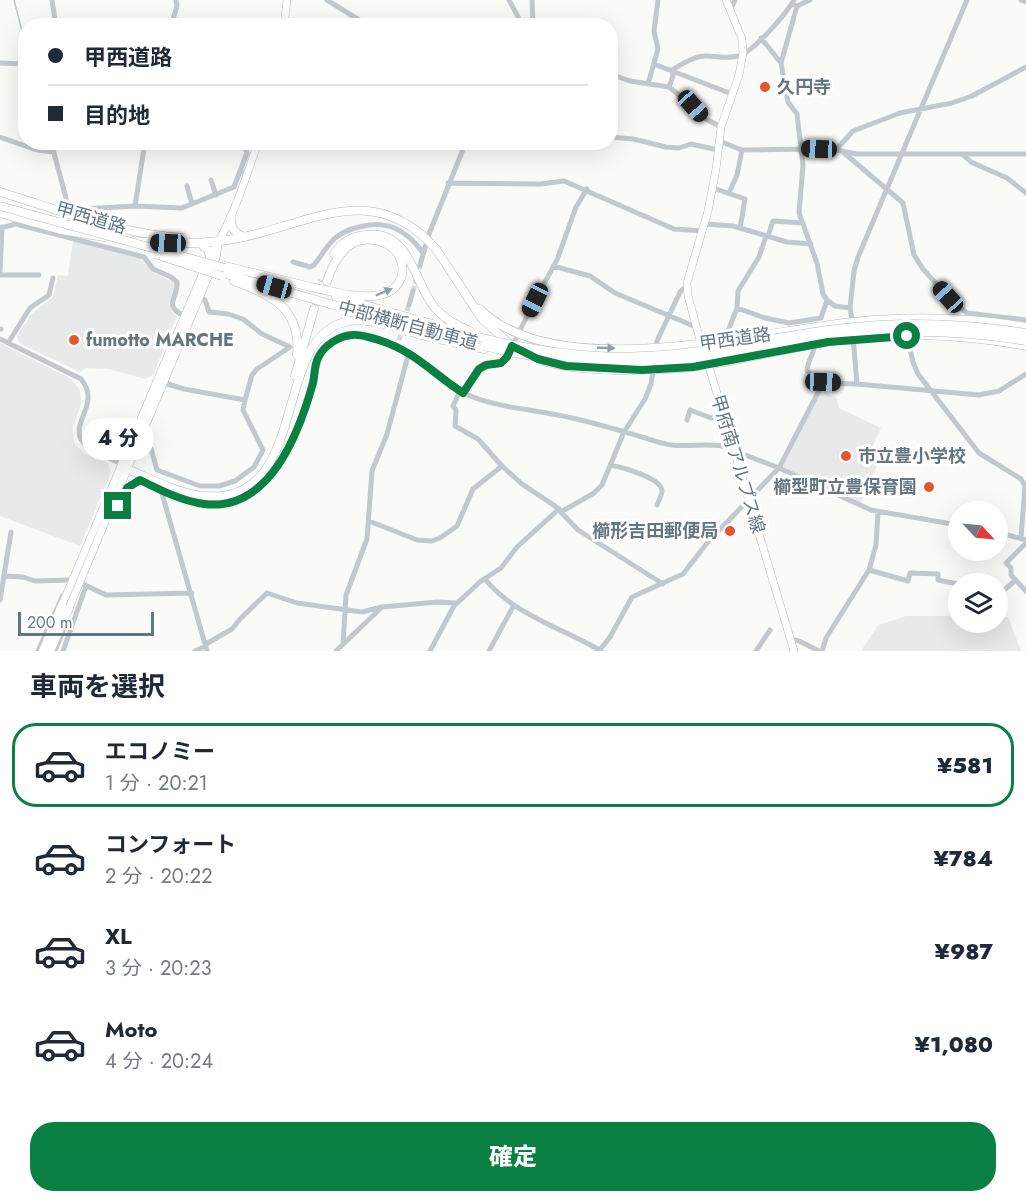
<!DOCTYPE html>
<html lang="ja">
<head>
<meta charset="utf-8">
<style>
	:root { --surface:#fff; --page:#f2f2f3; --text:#1f2937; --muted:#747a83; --line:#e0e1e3; --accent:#0b8043 }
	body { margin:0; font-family:Jost,"Noto Sans JP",sans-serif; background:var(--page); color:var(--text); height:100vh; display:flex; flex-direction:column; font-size:22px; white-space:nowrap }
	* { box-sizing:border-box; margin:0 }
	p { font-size:20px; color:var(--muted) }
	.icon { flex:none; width:33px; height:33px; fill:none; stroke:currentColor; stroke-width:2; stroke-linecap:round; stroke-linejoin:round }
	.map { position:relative; height:651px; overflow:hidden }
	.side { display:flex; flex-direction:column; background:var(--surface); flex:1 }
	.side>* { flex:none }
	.banner { position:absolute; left:18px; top:18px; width:600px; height:132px; border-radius:24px; box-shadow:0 6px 24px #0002; display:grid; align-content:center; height:132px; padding:0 30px; background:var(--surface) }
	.needle { width:39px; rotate:116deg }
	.tools { position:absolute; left:948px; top:501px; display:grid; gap:12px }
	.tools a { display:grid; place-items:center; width:60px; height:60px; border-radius:50%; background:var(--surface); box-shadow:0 6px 24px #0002; font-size:30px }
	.scale { position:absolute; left:18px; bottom:15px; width:136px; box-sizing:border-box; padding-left:6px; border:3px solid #657683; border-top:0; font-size:16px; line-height:21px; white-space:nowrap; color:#657683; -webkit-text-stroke:4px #fff; paint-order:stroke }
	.end { position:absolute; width:27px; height:27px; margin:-14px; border:8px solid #0b8043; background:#fff; box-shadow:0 0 0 3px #fff }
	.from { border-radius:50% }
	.bubble { position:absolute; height:42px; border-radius:21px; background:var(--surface); box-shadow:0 6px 24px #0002; font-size:20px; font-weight:800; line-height:42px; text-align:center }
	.car { position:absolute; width:18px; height:36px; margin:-18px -9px; border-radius:8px; box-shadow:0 0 4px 2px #0007; background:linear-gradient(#222 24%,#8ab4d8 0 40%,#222 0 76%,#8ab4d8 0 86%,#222 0) }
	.banner b { display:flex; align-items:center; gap:21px; height:57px; font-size:22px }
	.banner b+b { border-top:2px solid var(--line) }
	.banner i { width:15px; height:15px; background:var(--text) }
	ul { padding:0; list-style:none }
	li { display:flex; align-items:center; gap:18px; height:84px; margin:0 12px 9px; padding:0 18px; border:3px solid transparent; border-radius:24px }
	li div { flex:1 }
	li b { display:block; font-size:22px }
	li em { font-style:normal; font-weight:800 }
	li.on { border-color:var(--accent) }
	li>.icon { width:54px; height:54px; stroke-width:1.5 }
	h2 { padding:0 30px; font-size:27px; line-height:72px }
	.button { display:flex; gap:12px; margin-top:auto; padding:12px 30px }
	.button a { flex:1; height:69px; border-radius:24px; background:var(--accent); color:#fff; font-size:24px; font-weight:800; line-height:69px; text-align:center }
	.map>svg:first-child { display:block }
	.built { fill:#e8e9e9 }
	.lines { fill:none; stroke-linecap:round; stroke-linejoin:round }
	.stream { stroke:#bbc7cb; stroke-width:1.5 }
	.minor-tunnel { stroke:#d5d9db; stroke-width:5; stroke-dasharray:5 2.5; stroke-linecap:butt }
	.highway-tunnel { stroke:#d5d9db; stroke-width:8; stroke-dasharray:8 4; stroke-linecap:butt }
	.major-casing { stroke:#b5babe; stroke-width:8 }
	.highway-casing { stroke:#b4b9bd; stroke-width:9 }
	.minor { stroke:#c3c8cc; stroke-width:5 }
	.major { stroke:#fff; stroke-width:7 }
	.highway { stroke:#fff; stroke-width:8 }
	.highway-bridge-casing { stroke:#b4b9bd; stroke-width:9; stroke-linecap:butt }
	.highway-bridge { stroke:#fff; stroke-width:8 }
	.oneway { fill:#939fa8 }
	.route { stroke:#0b8043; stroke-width:8 }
	.poi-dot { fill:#e4572e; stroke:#fff; stroke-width:2 }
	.labels { text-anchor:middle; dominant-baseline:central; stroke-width:6; stroke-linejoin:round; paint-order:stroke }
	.poi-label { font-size:18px; font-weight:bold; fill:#657683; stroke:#fff; text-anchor:start }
	.street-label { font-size:18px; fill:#657683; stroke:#fff }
</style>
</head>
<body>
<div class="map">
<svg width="1026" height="651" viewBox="0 0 1026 651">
	<rect width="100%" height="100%" fill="#fafaf8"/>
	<!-- built -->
	<path class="built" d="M73,241L139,257L153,272L173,282L174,290L169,304L172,312L177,316L153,375L145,379L109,369L86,368L80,372L19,343L17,336L30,315L53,297L58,275L68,276Z
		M0,343L71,379L80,390L81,404L72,430L75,444L85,454L108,463L111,473L80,546L0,516Z
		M822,390L837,398L839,408L881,428L870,452L881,457L861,503L784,468V464Z
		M906,616H958V622H998V619L1008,617L1021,651H861L878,625Z"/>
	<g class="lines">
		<!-- stream -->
		<path class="stream" d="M14,0L25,43"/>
		<!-- minor-tunnel -->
		<path class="minor-tunnel" d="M413,291L420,265
			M399,340L409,305"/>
		<!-- highway-tunnel -->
		<path class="highway-tunnel" d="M315,305L322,280"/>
		<defs>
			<path id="major" d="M284,26L287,0
				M702,347L688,296L687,283L708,211L716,169L721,127L739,75L743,53L742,39L726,0
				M707,360L794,651
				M62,605L210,256C232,222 245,181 258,142
				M69,608L216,258L218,246"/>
			<path id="highway" d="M0,192C60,210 122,235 185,238
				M0,213L61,230L104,237
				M231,216C230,227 234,234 245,237
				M133,241C168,244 205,245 239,238C313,223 374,179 436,249L482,319L511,345
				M200,243L208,250L210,256
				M334,254C341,243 352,236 365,235C411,229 413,282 435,308C444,318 457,326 470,331
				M225,266C254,273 282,280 311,287C331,291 353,298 374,296C412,293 412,246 374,240C348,236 334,260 327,281
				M223,273L399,324
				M234,281C273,295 301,309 297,355
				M336,297L486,339
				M480,309C556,385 756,332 853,322C911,316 969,317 1026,327
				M543,361C566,368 590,369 615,370C640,370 667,370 692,367C737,362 782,349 826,342C891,331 962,334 1026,346
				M295,376L314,309
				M122,464L127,469C152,479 178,494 205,496C311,505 271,340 345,322C370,316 398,329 421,335C442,340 463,345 484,349
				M43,651L62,605
				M50,651L69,608"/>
		</defs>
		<!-- major casing -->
		<use href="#major" class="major-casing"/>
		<!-- highway casing -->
		<use href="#highway" class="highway-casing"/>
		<!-- minor -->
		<path class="minor" d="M52,0L56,26
			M327,0L369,26
			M509,0L523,26
			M532,0L533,26
			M1021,0L1026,2
			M794,5L797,6L810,0
			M731,9L735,0
			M171,26L177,6L176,0
			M761,38L781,63L788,102L797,114L803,165L799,213L817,263L823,294L827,300L835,306L850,308
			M0,63L26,64
			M781,63L797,6
			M654,64L732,94
			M610,74L630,81L669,87L693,106L704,118L721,127
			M648,84L658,49L654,31L658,0
			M669,87L673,76L672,70C682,64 694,56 706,56C717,56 728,59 739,56C754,51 786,14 794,0
			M0,137L37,150L54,152
			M610,137L633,139L666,147L679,148L691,144L718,150
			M719,141L742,150L803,149L836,150L857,154H1026
			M51,142L66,198L62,226
			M235,142L246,150L247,153L240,171L243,172
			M836,150L853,131L900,113L952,103L972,96L1026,67
			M843,152L903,203L914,255L923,269L948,297L967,313L1026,320
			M962,154L971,162L1007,178L1026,193
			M211,180L216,195
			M448,183L541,184L564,181L674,229L703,231
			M187,186L192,204
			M713,188L745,199L740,228
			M729,193L737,175L742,150
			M65,205L80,209L135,206L182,208L234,187L240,171
			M135,206L145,142
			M705,224L733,226L787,242L811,244
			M0,228L16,224L144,257L153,269L171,277L177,282C178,300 162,304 184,316
			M768,236L773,221L803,223
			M293,262L310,267L314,265C321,256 326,247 334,239C341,233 350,229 359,227C387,219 407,230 423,253
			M420,265L429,234L466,142
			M553,266L590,276L615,293L696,327
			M0,272L2,227
			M0,275H39
			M409,305L413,291
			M737,308L765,318L789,323L821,318L827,300
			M853,325L850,308L854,271L858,257L967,0
			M0,329H1
			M907,336L913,362L918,374L979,453L1021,479L1025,486L1021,538L1026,540
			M853,337L857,384
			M0,339L81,379C102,404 68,424 83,442C92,452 110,458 122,464
			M728,340V331L737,308L738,291L759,257L766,236
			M8,343L30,308L49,295L53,278
			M815,344C814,354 807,362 807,371L823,383
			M656,348L657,341L680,292L687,285
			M161,382L184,389L245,400
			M460,391L453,406L456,410L455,426L478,439L502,466L522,484L555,506L578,530L663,584
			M463,393L483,366L497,365L507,357L535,300L557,260L576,207L587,189
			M687,420L690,410L711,418L723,413
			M139,439L150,445L157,470L200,486H219L235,481L254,467L263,450L243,410L245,400L252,375L257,369L290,347L262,334L243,319L228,314L209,312L205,300L199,297
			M611,465C621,467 662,478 662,491C662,495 658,502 657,505
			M161,490L207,651
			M112,505L119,506L127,488L140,480C160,489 182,501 204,504C269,512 298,434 313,384C319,364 317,345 342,337C352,333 362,336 373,339C395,345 415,355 433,369C444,378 453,388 466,394C498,409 537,409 572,418C595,423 618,430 642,437C652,440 662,444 672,445C689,447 705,443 722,446L779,468L871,510L958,525
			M561,512L594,493L602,485L624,432L645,399L651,384L653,370
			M369,521L417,540L432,541L440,538L457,526L473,489L502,466
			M998,532L1022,539
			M1026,543L1006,563L1011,568V575L1026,591
			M869,570L908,581L910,573L938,574V580L958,584
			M4,576L23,577L35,581L70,580
			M485,579C514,615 562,628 601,651
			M81,583L106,595L192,593
			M998,595L1016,580
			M0,600L11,532
			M790,639L799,641L819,651
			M206,644L232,629L240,619L267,593L297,603L362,612L382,607
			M343,644L346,595L367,539L372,471L387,434L409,352
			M38,651L63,595
			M55,651L66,623
			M63,651L86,586
			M195,651L206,646
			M336,651L382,607L437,602L456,603
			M430,651L454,606L481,581L501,568L517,547L559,509
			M489,651L514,605
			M599,651L610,637L632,597L683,574L707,543L779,468L823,383L857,384L979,395L999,391L1026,374
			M756,651L770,630
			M822,651L826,638L869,570L876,545L878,512"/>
		<!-- major -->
		<use href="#major" class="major"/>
		<!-- highway -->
		<use href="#highway" class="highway"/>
		<defs>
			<path id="highway-bridge" d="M0,206L225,268
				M155,254L222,276
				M486,339C537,351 590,359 643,356C708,354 771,337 836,329C899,321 964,323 1026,333
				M484,346C536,359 588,366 642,364C709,361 774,344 840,336C902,329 964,331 1026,341"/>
		</defs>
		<!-- highway-bridge casing -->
		<use href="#highway-bridge" class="highway-bridge-casing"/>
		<!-- highway-bridge -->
		<use href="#highway-bridge" class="highway-bridge"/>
	</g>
	<!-- one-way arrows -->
	<defs><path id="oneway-solid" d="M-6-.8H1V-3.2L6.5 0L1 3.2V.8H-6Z" transform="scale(1.5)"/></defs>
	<g class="oneway">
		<use href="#oneway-solid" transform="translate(384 292) rotate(-23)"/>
		<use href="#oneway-solid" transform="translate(606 348) rotate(2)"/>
	</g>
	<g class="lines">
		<!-- route -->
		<path class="route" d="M118,506L127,488L140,480C160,490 182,501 204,504C270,512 299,433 313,383C315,374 314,364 319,356C325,345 339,336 352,335C361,334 371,338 379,340C416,352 432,373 463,393L479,369L486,365L501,363L507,357L512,346L538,359L566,366L642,370L693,367L828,342L907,336"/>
	</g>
	<!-- markers -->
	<g class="poi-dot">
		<circle cx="765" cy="87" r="6"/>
		<circle cx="74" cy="340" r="6"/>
		<circle cx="846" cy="456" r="6"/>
		<circle cx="929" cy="487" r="6"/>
		<circle cx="730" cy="531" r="6"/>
	</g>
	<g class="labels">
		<!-- poi labels -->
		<g class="poi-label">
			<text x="777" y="87">久円寺</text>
			<text x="86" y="340">fumotto MARCHE</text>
			<text x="858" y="456">市立豊小学校</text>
			<text x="917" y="487" text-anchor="end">櫛型町立豊保育園</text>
			<text x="718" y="531" text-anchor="end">櫛形吉田郵便局</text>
		</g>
		<!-- street labels -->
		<g class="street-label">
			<text transform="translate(91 218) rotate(16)">甲西道路</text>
			<text transform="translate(408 325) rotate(15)">中部横断自動車道</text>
			<text transform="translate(735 339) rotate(-8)">甲西道路</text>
			<text transform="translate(738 464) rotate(73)">甲府南アルプス線</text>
		</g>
	</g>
</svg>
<div class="tools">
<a><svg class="needle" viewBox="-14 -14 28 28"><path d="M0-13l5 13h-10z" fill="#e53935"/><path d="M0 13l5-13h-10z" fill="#747a83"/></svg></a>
<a><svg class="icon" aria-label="layers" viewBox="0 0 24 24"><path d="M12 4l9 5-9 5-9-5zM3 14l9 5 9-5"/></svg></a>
</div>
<div class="scale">200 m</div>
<i class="end from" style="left:907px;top:336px"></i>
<i class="end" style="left:118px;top:506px"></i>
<div class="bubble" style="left:82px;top:418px;width:72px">4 分</div>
<i class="car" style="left:693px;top:106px;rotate:138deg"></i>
<i class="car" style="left:819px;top:149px;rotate:272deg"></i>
<i class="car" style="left:168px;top:243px;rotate:272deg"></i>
<i class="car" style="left:274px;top:287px;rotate:286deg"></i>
<i class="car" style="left:948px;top:297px;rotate:318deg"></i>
<i class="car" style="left:535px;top:300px;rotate:206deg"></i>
<i class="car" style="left:823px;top:382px;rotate:92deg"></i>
<div class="banner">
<b><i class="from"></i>甲西道路</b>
<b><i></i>目的地</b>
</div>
</div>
<section class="side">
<h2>車両を選択</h2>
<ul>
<li class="on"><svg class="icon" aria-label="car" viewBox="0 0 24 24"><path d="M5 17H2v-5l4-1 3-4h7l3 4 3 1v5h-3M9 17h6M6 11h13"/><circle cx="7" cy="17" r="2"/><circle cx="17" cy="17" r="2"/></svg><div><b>エコノミー</b><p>1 分 · 20:21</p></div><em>¥581</em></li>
<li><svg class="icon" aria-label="car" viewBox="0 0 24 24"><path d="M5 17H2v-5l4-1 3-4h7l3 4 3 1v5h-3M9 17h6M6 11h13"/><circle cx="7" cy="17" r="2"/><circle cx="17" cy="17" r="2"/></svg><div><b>コンフォート</b><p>2 分 · 20:22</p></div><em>¥784</em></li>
<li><svg class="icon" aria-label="car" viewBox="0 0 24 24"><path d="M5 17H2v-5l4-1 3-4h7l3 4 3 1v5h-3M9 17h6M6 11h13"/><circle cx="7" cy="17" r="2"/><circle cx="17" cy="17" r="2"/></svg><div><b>XL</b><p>3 分 · 20:23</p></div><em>¥987</em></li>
<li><svg class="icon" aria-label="car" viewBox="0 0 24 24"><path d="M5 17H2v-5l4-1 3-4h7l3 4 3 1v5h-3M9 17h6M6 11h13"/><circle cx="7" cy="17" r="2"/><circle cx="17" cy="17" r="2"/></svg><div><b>Moto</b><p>4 分 · 20:24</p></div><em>¥1,080</em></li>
</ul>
<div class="button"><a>確定</a></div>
</section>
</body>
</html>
